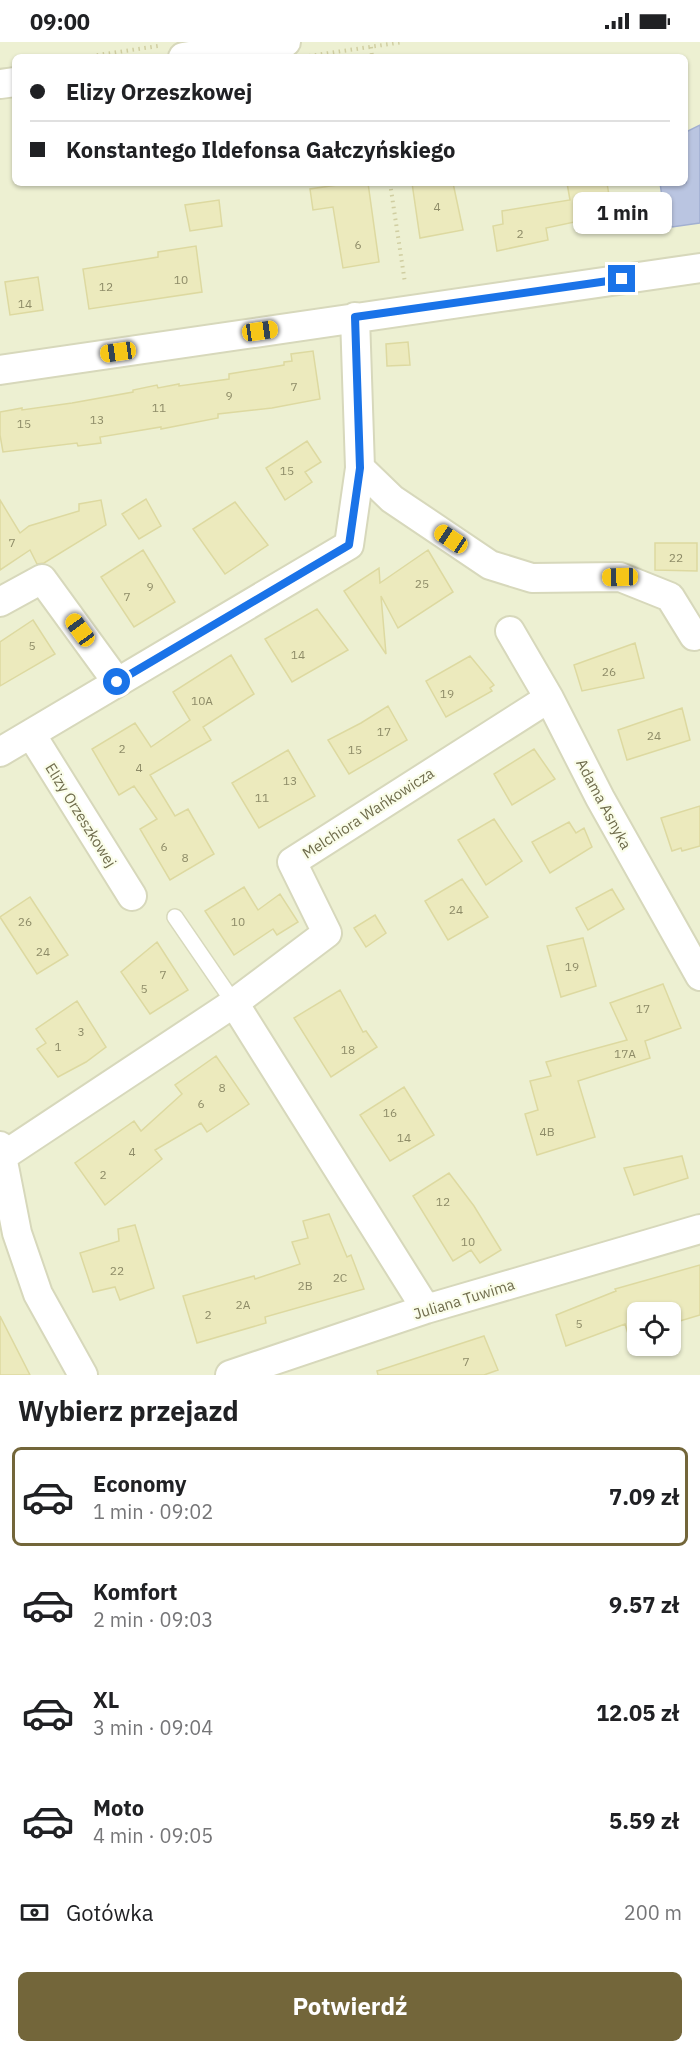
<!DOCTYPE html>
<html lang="pl">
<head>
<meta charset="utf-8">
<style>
	:root { --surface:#fff; --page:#f6f6f6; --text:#202124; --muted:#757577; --line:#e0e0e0; --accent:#73663a }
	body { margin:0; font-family:"IBM Plex Sans",sans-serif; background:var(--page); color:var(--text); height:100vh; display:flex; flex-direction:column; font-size:22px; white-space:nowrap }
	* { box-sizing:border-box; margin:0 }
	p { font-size:20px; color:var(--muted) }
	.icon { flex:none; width:33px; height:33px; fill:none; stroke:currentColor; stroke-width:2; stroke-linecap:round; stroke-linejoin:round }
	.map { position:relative; height:1333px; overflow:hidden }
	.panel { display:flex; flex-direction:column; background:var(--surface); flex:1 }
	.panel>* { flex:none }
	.hud { position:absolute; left:12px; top:12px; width:676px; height:132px; border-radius:9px; box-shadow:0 2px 4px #0004; display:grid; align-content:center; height:132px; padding:0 18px; background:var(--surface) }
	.buttons { position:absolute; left:627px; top:1260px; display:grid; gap:12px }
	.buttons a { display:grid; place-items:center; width:54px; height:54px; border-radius:9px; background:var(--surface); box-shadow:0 2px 4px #0004; font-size:30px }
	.end { position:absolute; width:27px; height:27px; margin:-14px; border:8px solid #1a73e8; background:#fff; box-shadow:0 0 0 3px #fff }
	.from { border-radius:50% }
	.bubble { position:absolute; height:42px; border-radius:9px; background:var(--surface); box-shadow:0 2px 4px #0004; font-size:20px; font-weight:800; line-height:42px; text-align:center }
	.car { position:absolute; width:18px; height:36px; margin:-18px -9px; border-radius:8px; box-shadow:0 0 4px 2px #0007; background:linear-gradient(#f5c518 24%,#345 0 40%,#f5c518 0 76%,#345 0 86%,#f5c518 0) }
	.hud b { display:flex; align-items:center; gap:21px; height:57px; font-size:22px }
	.hud b+b { border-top:2px solid var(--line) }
	.hud i { width:15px; height:15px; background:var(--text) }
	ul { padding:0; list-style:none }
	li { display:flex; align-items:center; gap:18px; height:99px; margin:0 12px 9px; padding:0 6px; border:3px solid transparent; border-radius:9px }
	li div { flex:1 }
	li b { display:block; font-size:22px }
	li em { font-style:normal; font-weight:800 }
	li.active { border-color:var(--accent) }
	li>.icon { width:54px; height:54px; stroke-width:1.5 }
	h2 { padding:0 18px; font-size:27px; line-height:72px }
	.pay { display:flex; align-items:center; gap:15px; height:66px; padding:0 18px; font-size:22px }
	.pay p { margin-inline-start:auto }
	.button { display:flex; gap:12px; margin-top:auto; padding:12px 18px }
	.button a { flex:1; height:69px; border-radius:9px; background:var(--accent); color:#fff; font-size:24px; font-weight:800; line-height:69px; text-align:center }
	.status { display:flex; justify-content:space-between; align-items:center; height:42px; padding:0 30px; background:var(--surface); direction:ltr }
	.status svg { height:16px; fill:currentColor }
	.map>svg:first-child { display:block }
	.residential { fill:#edf0d2; fill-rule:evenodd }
	.water { fill:#bac5e1; stroke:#a1afd1; stroke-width:1.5 }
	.building { fill:#eceabd; stroke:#ddd9a0; stroke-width:1.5 }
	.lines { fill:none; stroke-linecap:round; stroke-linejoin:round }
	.lane-casing { stroke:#d7d8bb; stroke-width:18 }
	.street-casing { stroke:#d7d8bb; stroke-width:32 }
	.path { stroke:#d0cea1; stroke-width:4; stroke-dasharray:1.5 4.5; stroke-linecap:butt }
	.lane { stroke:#fff; stroke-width:15 }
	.street { stroke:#fff; stroke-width:28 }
	.route { stroke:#1a73e8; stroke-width:8 }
	.labels { text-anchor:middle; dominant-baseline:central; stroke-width:4.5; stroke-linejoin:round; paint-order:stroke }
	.number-label { font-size:12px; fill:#8e8c68 }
	.street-label { font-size:15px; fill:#6f6c4c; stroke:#fafde9 }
</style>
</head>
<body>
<div class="status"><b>09:00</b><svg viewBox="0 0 49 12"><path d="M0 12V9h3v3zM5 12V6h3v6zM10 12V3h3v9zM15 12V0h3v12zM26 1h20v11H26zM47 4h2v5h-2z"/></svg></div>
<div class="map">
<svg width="700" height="1333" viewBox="0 0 700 1333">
	<rect width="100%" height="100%" fill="#f6f9e3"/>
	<!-- residential -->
	<path class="residential" d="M0,0H700V1333H0ZM15,15H686V141H15ZM638,1270H670V1304H638Z"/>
	<!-- water -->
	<path class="water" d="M700,83V181L672,185L664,168L660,141H686V90Z"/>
	<!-- building -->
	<path class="building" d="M351,141H368L379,220L343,226L333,165L313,168L310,147Z
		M412,141H453L463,188L420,196Z
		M567,141H607L612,172L546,186L548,198L497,209L493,184L503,182L502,169L570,158Z
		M219,158L222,184L190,189L185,163Z
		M196,204L202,250L89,267L83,227L158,215V210Z
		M38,235L43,268L10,273L5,240Z
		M408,300L410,323L387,324L386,302Z
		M313,309L320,357L272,366L218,372V376L161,387V385L100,395L101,401L78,404L77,401L3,410L0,393V370L22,366V368L72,361L133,350V348L157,343L158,346L179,342V344L229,337V332L284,323V320L292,319L291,312Z
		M307,399L321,420L305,430L312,440L285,458L266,426Z
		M146,457L161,484L139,497L122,472Z
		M0,458L20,491L29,484L79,469V462L101,458L106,483L44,521L37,522L30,508L0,528Z
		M235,460L268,503L225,532L193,487Z
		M655,501H697V529L655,528Z
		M143,508L175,560L134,585L101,535Z
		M428,508L453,550L398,586L381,554L386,612L344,549L379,526L380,541Z
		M317,567L348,608L292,640L265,597Z
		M33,578L55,612L0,644V600Z
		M635,601L644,636L582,649L574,623Z
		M231,613L254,652L203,685L211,698L150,733L175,774L188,767L214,812L170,838L140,787L157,777L134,744L119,753L92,707L135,681L151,705L190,678L173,650Z
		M470,614L494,643L490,646L492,649L446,675L426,639Z
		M388,664L407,698L349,732L328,698L361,681Z
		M682,666L690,698L627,718L618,688Z
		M534,707L555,737L512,763L494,732Z
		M288,708L315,754L259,786L232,741Z
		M700,764V804L682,809L681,806L672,809L661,776Z
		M494,777L522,819L486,843L458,798Z
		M569,780L576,791L584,786L592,805L550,831L532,800Z
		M462,837L488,875L448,898L425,859Z
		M244,845L258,868L280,852L298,880L277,893L273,887L234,913L205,869Z
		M612,847L624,867L588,888L576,866Z
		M30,855L68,913L37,932L0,875Z
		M375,873L386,891L366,905L354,886Z
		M583,896L596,944L561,955L547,904Z
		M157,900L188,948L150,972L121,930Z
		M663,942L681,986L645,999L650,1016L578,1039L595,1095L537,1113L525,1072L538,1068L530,1039L551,1034L546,1020L627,998L610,961Z
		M340,948L363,990L366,989L377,1005L331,1035L294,976Z
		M77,959L106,1005L86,1020L58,1035L37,1007L46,1001L36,987Z
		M216,1014L249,1062L207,1090L201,1081L155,1108L162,1117L105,1163L75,1121L134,1079L141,1089L182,1052L175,1043Z
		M404,1045L434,1093L390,1119L360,1073Z
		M682,1114L688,1136L634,1153L624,1126Z
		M449,1131L474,1164L501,1208L480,1221L471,1208L453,1219L413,1154Z
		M329,1172L347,1215L351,1213L364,1247L265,1275L266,1281L197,1301L183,1254L254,1234L255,1237L300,1222L292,1200L308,1196L303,1179Z
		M135,1183L154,1246L120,1258L115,1245L93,1250L80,1211L119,1199L118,1187Z
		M700,1223V1273L670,1282V1270H638V1292L629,1295L625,1282L566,1304L556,1273L616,1249L615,1247Z
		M0,1274L30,1333H0Z
		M484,1294L498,1328L484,1333H378L377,1329Z"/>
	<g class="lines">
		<defs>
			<path id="lane" d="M175,875L234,961"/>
			<path id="street" d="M183,15L286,0
				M0,42L15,40
				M0,328L700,226
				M360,426L392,457L490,523L532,536L620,535L670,555L694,594
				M0,560L42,537L117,640
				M510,589L549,656L600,756L700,934
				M31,692L132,854
				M0,710L349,503L360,426L355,275
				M234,961L426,1267
				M0,1104L17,1191L38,1252L83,1333
				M3,1114L234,961L327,891L292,820L549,656
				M230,1333L426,1267L700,1187"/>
		</defs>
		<!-- lane casing -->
		<use href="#lane" class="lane-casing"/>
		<!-- street casing -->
		<use href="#street" class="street-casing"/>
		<!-- path -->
		<path class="path" d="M371,5L372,15
			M309,14L403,0
			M85,15L158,4
			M390,141L405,241"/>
		<!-- lane -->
		<use href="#lane" class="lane"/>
		<!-- street -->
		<use href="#street" class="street"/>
	</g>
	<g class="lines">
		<!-- route -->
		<path class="route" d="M117,640L349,503L360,426L355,275L622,237"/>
	</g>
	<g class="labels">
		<!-- number labels -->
		<g class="number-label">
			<text x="437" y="164">4</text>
			<text x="520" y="191">2</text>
			<text x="358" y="202">6</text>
			<text x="181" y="237">10</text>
			<text x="106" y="244">12</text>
			<text x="25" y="261">14</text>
			<text x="294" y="344">7</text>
			<text x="229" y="353">9</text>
			<text x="159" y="365">11</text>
			<text x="97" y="377">13</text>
			<text x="24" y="381">15</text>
			<text x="287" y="428">15</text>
			<text x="12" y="500">7</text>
			<text x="676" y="515">22</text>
			<text x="422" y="541">25</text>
			<text x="150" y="544">9</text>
			<text x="127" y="554">7</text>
			<text x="32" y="603">5</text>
			<text x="298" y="612">14</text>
			<text x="609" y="629">26</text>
			<text x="447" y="651">19</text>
			<text x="202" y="658">10A</text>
			<text x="384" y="689">17</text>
			<text x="654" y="693">24</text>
			<text x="122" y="706">2</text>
			<text x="355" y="707">15</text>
			<text x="139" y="725">4</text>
			<text x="290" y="738">13</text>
			<text x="262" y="755">11</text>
			<text x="164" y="804">6</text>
			<text x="185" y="815">8</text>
			<text x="456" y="867">24</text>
			<text x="25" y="879">26</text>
			<text x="238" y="879">10</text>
			<text x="43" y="909">24</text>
			<text x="572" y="924">19</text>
			<text x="163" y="932">7</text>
			<text x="144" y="946">5</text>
			<text x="643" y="966">17</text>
			<text x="81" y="989">3</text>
			<text x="58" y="1004">1</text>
			<text x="348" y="1007">18</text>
			<text x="625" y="1011">17A</text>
			<text x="222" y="1045">8</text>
			<text x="201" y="1061">6</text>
			<text x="390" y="1070">16</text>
			<text x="547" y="1089">4B</text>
			<text x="404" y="1095">14</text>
			<text x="132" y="1109">4</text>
			<text x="103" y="1132">2</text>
			<text x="443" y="1159">12</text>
			<text x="468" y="1199">10</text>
			<text x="117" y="1228">22</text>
			<text x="340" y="1235">2C</text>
			<text x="305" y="1243">2B</text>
			<text x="243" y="1262">2A</text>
			<text x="208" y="1272">2</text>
			<text x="579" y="1281">5</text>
			<text x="466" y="1319">7</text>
		</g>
		<!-- street labels -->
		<g class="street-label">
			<text transform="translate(604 762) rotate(62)">Adama Asnyka</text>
			<text transform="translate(368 771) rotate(-33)">Melchiora Wańkowicza</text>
			<text transform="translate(81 773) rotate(58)">Elizy Orzeszkowej</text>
			<text transform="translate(464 1257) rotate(-17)">Juliana Tuwima</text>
		</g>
	</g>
</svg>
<div class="buttons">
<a><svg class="icon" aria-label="locate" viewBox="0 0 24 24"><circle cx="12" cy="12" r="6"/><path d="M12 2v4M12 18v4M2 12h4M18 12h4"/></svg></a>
</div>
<i class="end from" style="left:117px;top:640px"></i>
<i class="end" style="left:622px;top:237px"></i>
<div class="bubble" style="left:573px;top:150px;width:99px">1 min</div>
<i class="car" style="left:260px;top:289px;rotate:82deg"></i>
<i class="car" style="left:118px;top:310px;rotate:262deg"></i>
<i class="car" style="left:451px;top:497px;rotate:304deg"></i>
<i class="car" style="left:620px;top:535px;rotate:269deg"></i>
<i class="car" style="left:80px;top:588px;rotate:324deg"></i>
<div class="hud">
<b><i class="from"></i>Elizy Orzeszkowej</b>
<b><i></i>Konstantego Ildefonsa Gałczyńskiego</b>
</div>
</div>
<section class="panel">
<h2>Wybierz przejazd</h2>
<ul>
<li class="active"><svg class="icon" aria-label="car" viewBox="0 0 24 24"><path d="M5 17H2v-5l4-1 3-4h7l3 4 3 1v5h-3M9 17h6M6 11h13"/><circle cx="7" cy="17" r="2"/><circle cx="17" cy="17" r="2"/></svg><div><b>Economy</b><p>1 min · 09:02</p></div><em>7.09 zł</em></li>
<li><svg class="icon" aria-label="car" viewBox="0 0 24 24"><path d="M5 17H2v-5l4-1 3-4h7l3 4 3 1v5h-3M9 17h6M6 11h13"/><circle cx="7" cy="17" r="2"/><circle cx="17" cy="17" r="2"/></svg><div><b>Komfort</b><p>2 min · 09:03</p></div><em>9.57 zł</em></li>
<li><svg class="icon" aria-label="car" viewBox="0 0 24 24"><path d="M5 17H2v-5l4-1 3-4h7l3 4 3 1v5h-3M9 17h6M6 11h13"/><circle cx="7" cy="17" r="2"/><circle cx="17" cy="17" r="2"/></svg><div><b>XL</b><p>3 min · 09:04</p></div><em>12.05 zł</em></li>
<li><svg class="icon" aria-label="car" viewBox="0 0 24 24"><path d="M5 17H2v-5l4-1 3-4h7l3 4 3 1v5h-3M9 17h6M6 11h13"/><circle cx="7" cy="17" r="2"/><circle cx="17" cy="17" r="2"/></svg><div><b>Moto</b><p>4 min · 09:05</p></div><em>5.59 zł</em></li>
</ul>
<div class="pay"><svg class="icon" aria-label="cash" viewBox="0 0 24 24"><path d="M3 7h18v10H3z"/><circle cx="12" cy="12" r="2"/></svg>Gotówka<p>200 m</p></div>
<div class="button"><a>Potwierdź</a></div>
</section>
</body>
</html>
